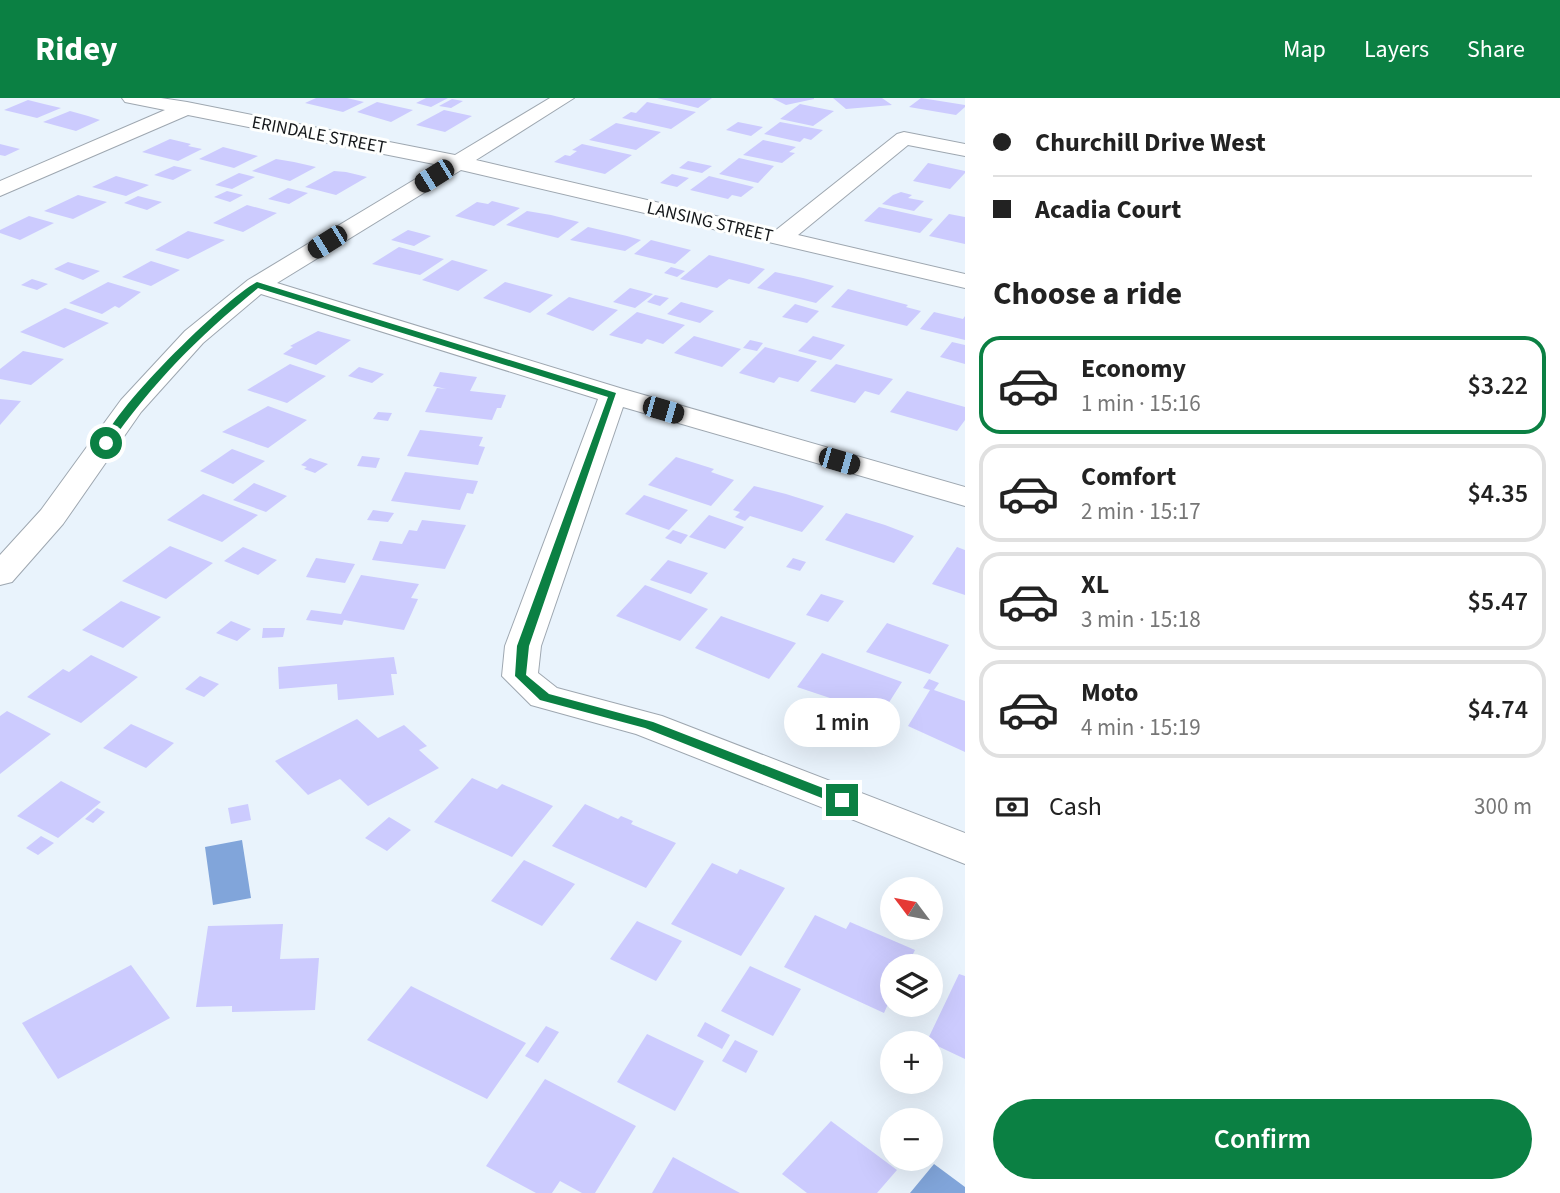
<!DOCTYPE html>
<html lang="en">
<head>
<meta charset="utf-8">
<style>
	:root { --surface:#fff; --page:#f6f6f6; --text:#222; --muted:#767676; --line:#e0e0e0; --accent:#0b8043 }
	body { margin:0; font-family:"Source Sans 3",sans-serif; background:var(--page); color:var(--text); height:100vh; display:flex; flex-direction:column; font-size:26px; white-space:nowrap }
	* { box-sizing:border-box; margin:0 }
	p { font-size:23px; color:var(--muted) }
	.icon { flex:none; width:38px; height:38px; fill:none; stroke:currentColor; stroke-width:2; stroke-linecap:round; stroke-linejoin:round }
	.map { position:relative; flex:1; overflow:hidden }
	.sheet { display:flex; flex-direction:column; background:var(--surface); width:595px }
	.sheet>* { flex:none }
	.guide { display:grid; align-content:center; height:154px; padding:0 28px; background:var(--surface) }
	.needle { width:46px; rotate:302deg }
	.controls { position:absolute; left:880px; top:779px; display:grid; gap:14px }
	.controls a { display:grid; place-items:center; width:63px; height:63px; border-radius:50%; background:var(--surface); box-shadow:0 7px 28px #0002; font-size:35px }
	.end { position:absolute; width:32px; height:32px; margin:-16px; border:9px solid #0b8043; background:#fff; box-shadow:0 0 0 4px #fff }
	.from { border-radius:50% }
	.bubble { position:absolute; height:49px; border-radius:24px; background:var(--surface); box-shadow:0 7px 28px #0002; font-size:23px; font-weight:600; line-height:49px; text-align:center }
	.car { position:absolute; width:21px; height:42px; margin:-21px -10px; border-radius:9px; box-shadow:0 0 5px 2px #0007; background:linear-gradient(#222 24%,#8ab4d8 0 40%,#222 0 76%,#8ab4d8 0 86%,#222 0) }
	.guide b { display:flex; align-items:center; gap:24px; height:66px; font-size:26px }
	.guide b+b { border-top:2px solid var(--line) }
	.guide i { width:18px; height:18px; background:var(--text) }
	ul { padding:0; list-style:none }
	li { display:flex; align-items:center; gap:21px; height:98px; margin:0 14px 10px; padding:0 14px; border:4px solid var(--line); border-radius:21px }
	li div { flex:1 }
	li b { display:block; font-size:26px }
	li em { font-style:normal; font-weight:600 }
	li.selected { border-color:var(--accent) }
	li>.icon { width:63px; height:63px; stroke-width:1.5 }
	h2 { padding:0 28px; font-size:32px; line-height:84px }
	.pay { display:flex; align-items:center; gap:18px; height:77px; padding:0 28px; font-size:26px }
	.pay p { margin-inline-start:auto }
	.cta { display:flex; gap:14px; margin-top:auto; padding:14px 28px }
	.cta a { flex:1; height:80px; border-radius:42px; background:var(--accent); color:#fff; font-size:28px; font-weight:600; line-height:80px; text-align:center }
	header { display:flex; align-items:center; gap:42px; box-sizing:border-box; height:98px; padding:0 35px; background:var(--accent); color:#fff }
	header strong { font-size:33px }
	nav { display:flex; gap:38px; margin-inline-start:auto; font-size:24px }
	main { display:flex; flex:1; min-height:0 }
	.map>svg:first-child { display:block }
	.water { fill:#81a5da }
	.building { fill:#cccbfe }
	.lines { fill:none; stroke-linecap:round; stroke-linejoin:round }
	.minor-casing { stroke:#9ea7b0; stroke-width:2 }
	.minor { fill:#fff; fill-rule:evenodd }
	.route { fill:#0b8043 }
	.labels { text-anchor:middle; dominant-baseline:central; stroke-width:6; stroke-linejoin:round; paint-order:stroke }
	.far-street-label { font-size:18px; fill:#14171a; stroke:#fefffe }
</style>
</head>
<body>
<header>
<strong>Ridey</strong>
<nav><a>Map</a><a>Layers</a><a>Share</a></nav>
</header>
<main>
<div class="map">
<svg width="965" height="1095" viewBox="0 0 965 1095">
	<rect width="100%" height="100%" fill="#e9f3fc"/>
	<!-- water -->
	<path class="water" d="M242,742L251,800L213,807L205,749Z
		M934,1066L965,1089V1095H910Z"/>
	<!-- building -->
	<path class="building" d="M316,0H347L364,4L343,14L305,5Z
		M426,0H448L431,9L416,5Z
		M657,0H712L698,10Z
		M772,0H814V1L786,7Z
		M833,0H882L892,7L846,11Z
		M921,0L965,7V9L956,17L909,9Z
		M452,1L463,3L451,10L439,8Z
		M28,2L44,6L61,10L37,20L4,12Z
		M377,4L413,12L391,24L357,14Z
		M647,4L696,14L671,31L622,20L631,14L636,15Z
		M800,6L834,13L813,28L780,21Z
		M444,12L472,18L445,34L416,27Z
		M70,13L88,18L100,22L76,33L43,24Z
		M738,24L763,29L751,38L726,32Z
		M780,24L823,32L811,42L804,40L800,44L764,36Z
		M616,25L661,34L636,52L589,42Z
		M170,41L191,46L188,48L202,51L178,63L142,54Z
		M763,42L796,49L789,54L795,55L782,65L743,57Z
		M0,46L20,51L5,58L0,57Z
		M582,46L632,57L605,76L554,64L565,57L570,58L577,53L572,52Z
		M223,49L258,58L234,70L199,61Z
		M739,60L774,68L758,85L719,76Z
		M276,61L294,64L316,69L290,83L252,73Z
		M688,63L712,68L702,75L679,70Z
		M928,65L965,73V75L950,91L913,83Z
		M174,68L192,72L173,82L154,77Z
		M334,73L346,74L367,79L336,97L305,89Z
		M239,75L255,79L232,91L215,87Z
		M672,76L689,80L677,89L660,85Z
		M116,78L149,87L126,98L92,89Z
		M709,78L754,89L741,99L732,97L728,101L690,92Z
		M288,90L308,95L289,106L268,101Z
		M227,93L243,97L230,104L214,99Z
		M901,94L912,97L908,100L924,103L914,113L882,106L893,97Z
		M78,97L107,104L73,121L44,113Z
		M138,98L162,104L147,112L124,105Z
		M492,103L520,110L494,128L455,118L477,104L488,106Z
		M247,107L277,115L243,134L213,125Z
		M879,109L933,121L920,135L864,123Z
		M527,113L551,117L579,124L558,140L506,127Z
		M949,116L965,119V146L929,138Z
		M29,118L54,125L20,142L0,135V132Z
		M588,129L627,138L641,142L625,153L570,142Z
		M408,132L431,138L414,148L391,142Z
		M188,133L225,142L188,161L155,152Z
		M651,142L691,152L675,166L634,156Z
		M399,149L444,161L420,177L372,166Z
		M709,157L746,166L765,171L749,186L729,181L717,190L680,181Z
		M452,162L488,172L458,193L422,182Z
		M151,163L180,172L151,188L122,179Z
		M68,164L100,173L83,182L54,171Z
		M671,169L685,173L677,179L664,175Z
		M775,174L803,180L834,188L816,205L757,190Z
		M32,181L48,186L37,192L21,187Z
		M108,184L141,194L119,210L115,208L102,216L69,205Z
		M505,184L553,197L530,215L483,200Z
		M630,190L653,196L635,210L613,204Z
		M848,191L908,207L906,209L921,213L907,228L831,209Z
		M655,197L669,200L660,208L647,204Z
		M569,199L618,212L593,233L546,216Z
		M681,204L714,213L700,225L667,216Z
		M795,206L819,213L807,225L782,219Z
		M65,210L109,225L64,250L20,234Z
		M637,214L685,227L663,246L647,241L642,246L609,237Z
		M934,214L963,221L965,218V242L920,231Z
		M318,233L351,242L316,267L283,256L293,249L290,248Z
		M694,238L741,251L722,269L674,255Z
		M813,238L845,247L831,262L798,253Z
		M750,242L763,245L757,253L743,250Z
		M952,244L965,247V266L940,259Z
		M765,249L817,263L798,284L779,279L774,285L739,275Z
		M23,253L64,261L31,287L0,281V271Z
		M290,266L326,278L287,305L247,292Z
		M836,266L893,281L879,297L865,293L855,305L810,293Z
		M359,269L384,276L372,285L348,278Z
		M440,274L477,279L470,293L506,297L501,310H497L492,322L425,314L437,290L446,291L433,288Z
		M907,293L965,309V322L957,333L890,314Z
		M0,301L21,303L0,327Z
		M268,308L307,322L268,350L222,334Z
		M378,314L392,315L388,323L373,321Z
		M420,332L483,339L479,348L485,349L478,367L407,358Z
		M232,351L265,363L233,386L200,373Z
		M362,358L380,360L376,370L357,368Z
		M676,359L714,371L711,374L734,382L711,408L648,387Z
		M310,360L328,366L315,375L304,371L307,369L301,367Z
		M405,374L478,383L473,396L467,395L460,412L391,403Z
		M254,385L287,398L266,414L233,402Z
		M754,388L786,396L824,408L802,434L750,418L745,423L735,419L740,414L733,412Z
		M203,396L258,417L222,444L167,422Z
		M644,397L688,412L669,432L625,416Z
		M373,412L394,415L388,424L367,422Z
		M846,415L885,427L914,438L894,465L825,442Z
		M709,417L744,429L725,451L689,439Z
		M422,422L466,427L445,471L372,462L380,443L402,446L409,432L417,433Z
		M673,432L688,437L681,446L665,440Z
		M170,448L213,465L166,501L122,483Z
		M243,449L277,462L258,477L224,463Z
		M957,449L965,452V497L932,486Z
		M316,460L355,466L345,485L306,479Z
		M793,460L806,464L800,473L786,469Z
		M668,462L708,475L691,496L650,482Z
		M361,477L419,486L411,500L418,501L404,532L344,522L342,527L306,522L311,512L341,516Z
		M645,487L708,511L680,543L616,518Z
		M821,496L844,503L828,524L806,517Z
		M121,503L161,519L123,550L82,532Z
		M721,518L796,545L769,581L695,550Z
		M231,523L251,531L237,543L216,535Z
		M887,525L949,547L930,576L866,554Z
		M263,530H285L283,539L262,540Z
		M822,555L902,584L881,617L797,589Z
		M91,557L138,579L81,625L27,599L63,571L69,574Z
		M394,559L397,576H391L394,597L338,602L337,586L279,591L278,569Z
		M200,578L219,586L204,599L185,591Z
		M929,581L939,585L934,592L965,603V654L908,628L930,592L923,590Z
		M7,613L51,636L0,676V618Z
		M357,621L378,640L404,627L427,648L419,652L439,670L368,708L340,681L308,697L275,663Z
		M131,626L174,645L146,670L103,650Z
		M472,680L497,691L502,686L553,708L512,759L434,724Z
		M61,683L101,704L58,740L17,718Z
		M248,706L251,722L231,726L228,710Z
		M585,706L618,721L621,718L633,723L631,726L676,745L646,790L552,748Z
		M97,710L105,714L93,725L85,721Z
		M389,719L411,732L387,753L365,740Z
		M41,738L54,745L38,757L26,750Z
		M524,762L575,786L542,828L491,803Z
		M712,765L737,776L740,771L785,790L741,858L671,826Z
		M815,817L846,831L850,824L915,852L907,868H892V897L884,915L784,869Z
		M637,823L682,843L656,883L610,861Z
		M283,826L280,861L319,860L315,912L232,914V908L196,909L208,828Z
		M131,867L170,920L58,981L22,925Z
		M750,868L801,891L773,938L721,913Z
		M959,876L965,878V961L927,943Z
		M411,888L526,945L487,1001L367,942Z
		M705,924L730,937L722,951L697,938Z
		M546,928L559,934L538,965L525,958Z
		M647,936L704,963L675,1013L617,984Z
		M735,942L758,953L746,975L722,963Z
		M545,981L636,1028L595,1095H582L560,1083L552,1095H536L486,1068Z
		M831,1023L897,1072L877,1095H807L782,1076Z
		M673,1059L740,1095H652Z"/>
	<g class="lines">
		<defs>
			<path id="minor" d="M122,0H161L187,4L455,57L550,0H574L476,62L776,132L897,36L904,34L965,46V58L908,47L798,137L965,176V190L461,72L277,185L623,291L965,389V408L623,309L541,548L538,575L557,590L662,618L965,735V766L636,636L531,607L502,578L505,548L598,301L261,196L203,245L141,314L63,426L12,484L0,487V457L41,412L121,302L185,233L248,182L439,67L188,17L0,98V83L165,12L125,4Z"/>
		</defs>
		<!-- minor casing -->
		<use href="#minor" class="minor-casing"/>
		<!-- minor -->
		<use href="#minor" class="minor"/>
	</g>
	<!-- route -->
	<path class="route" d="M257,184L616,295L529,548L526,577L549,596L653,624L846,699V706H837L645,630L540,602L515,578L517,548L608,299L258,190C198,239 154,283 109,347H103C105,318 227,199 257,184Z"/>
	<g class="labels">
		<!-- far-street labels -->
		<g class="far-street-label">
			<text transform="translate(319 37) rotate(11)">ERINDALE STREET</text>
			<text transform="translate(710 124) rotate(13)">LANSING STREET</text>
		</g>
	</g>
</svg>
<div class="controls">
<a><svg class="needle" viewBox="-14 -14 28 28"><path d="M0-13l5 13h-10z" fill="#e53935"/><path d="M0 13l5-13h-10z" fill="#767676"/></svg></a>
<a><svg class="icon" aria-label="layers" viewBox="0 0 24 24"><path d="M12 4l9 5-9 5-9-5zM3 14l9 5 9-5"/></svg></a>
<a>+</a>
<a>−</a>
</div>
<i class="end from" style="left:106px;top:345px"></i>
<i class="end" style="left:842px;top:702px"></i>
<div class="bubble" style="left:784px;top:600px;width:116px">1 min</div>
<i class="car" style="left:434px;top:78px;rotate:238deg"></i>
<i class="car" style="left:327px;top:144px;rotate:238deg"></i>
<i class="car" style="left:663px;top:312px;rotate:106deg"></i>
<i class="car" style="left:839px;top:363px;rotate:106deg"></i>
</div>
<section class="sheet">
<div class="guide">
<b><i class="from"></i>Churchill Drive West</b>
<b><i></i>Acadia Court</b>
</div>
<h2>Choose a ride</h2>
<ul>
<li class="selected"><svg class="icon" aria-label="car" viewBox="0 0 24 24"><path d="M5 17H2v-5l4-1 3-4h7l3 4 3 1v5h-3M9 17h6M6 11h13"/><circle cx="7" cy="17" r="2"/><circle cx="17" cy="17" r="2"/></svg><div><b>Economy</b><p>1 min · 15:16</p></div><em>$3.22</em></li>
<li><svg class="icon" aria-label="car" viewBox="0 0 24 24"><path d="M5 17H2v-5l4-1 3-4h7l3 4 3 1v5h-3M9 17h6M6 11h13"/><circle cx="7" cy="17" r="2"/><circle cx="17" cy="17" r="2"/></svg><div><b>Comfort</b><p>2 min · 15:17</p></div><em>$4.35</em></li>
<li><svg class="icon" aria-label="car" viewBox="0 0 24 24"><path d="M5 17H2v-5l4-1 3-4h7l3 4 3 1v5h-3M9 17h6M6 11h13"/><circle cx="7" cy="17" r="2"/><circle cx="17" cy="17" r="2"/></svg><div><b>XL</b><p>3 min · 15:18</p></div><em>$5.47</em></li>
<li><svg class="icon" aria-label="car" viewBox="0 0 24 24"><path d="M5 17H2v-5l4-1 3-4h7l3 4 3 1v5h-3M9 17h6M6 11h13"/><circle cx="7" cy="17" r="2"/><circle cx="17" cy="17" r="2"/></svg><div><b>Moto</b><p>4 min · 15:19</p></div><em>$4.74</em></li>
</ul>
<div class="pay"><svg class="icon" aria-label="cash" viewBox="0 0 24 24"><path d="M3 7h18v10H3z"/><circle cx="12" cy="12" r="2"/></svg>Cash<p>300 m</p></div>
<div class="cta"><a>Confirm</a></div>
</section>
</main>
</body>
</html>
